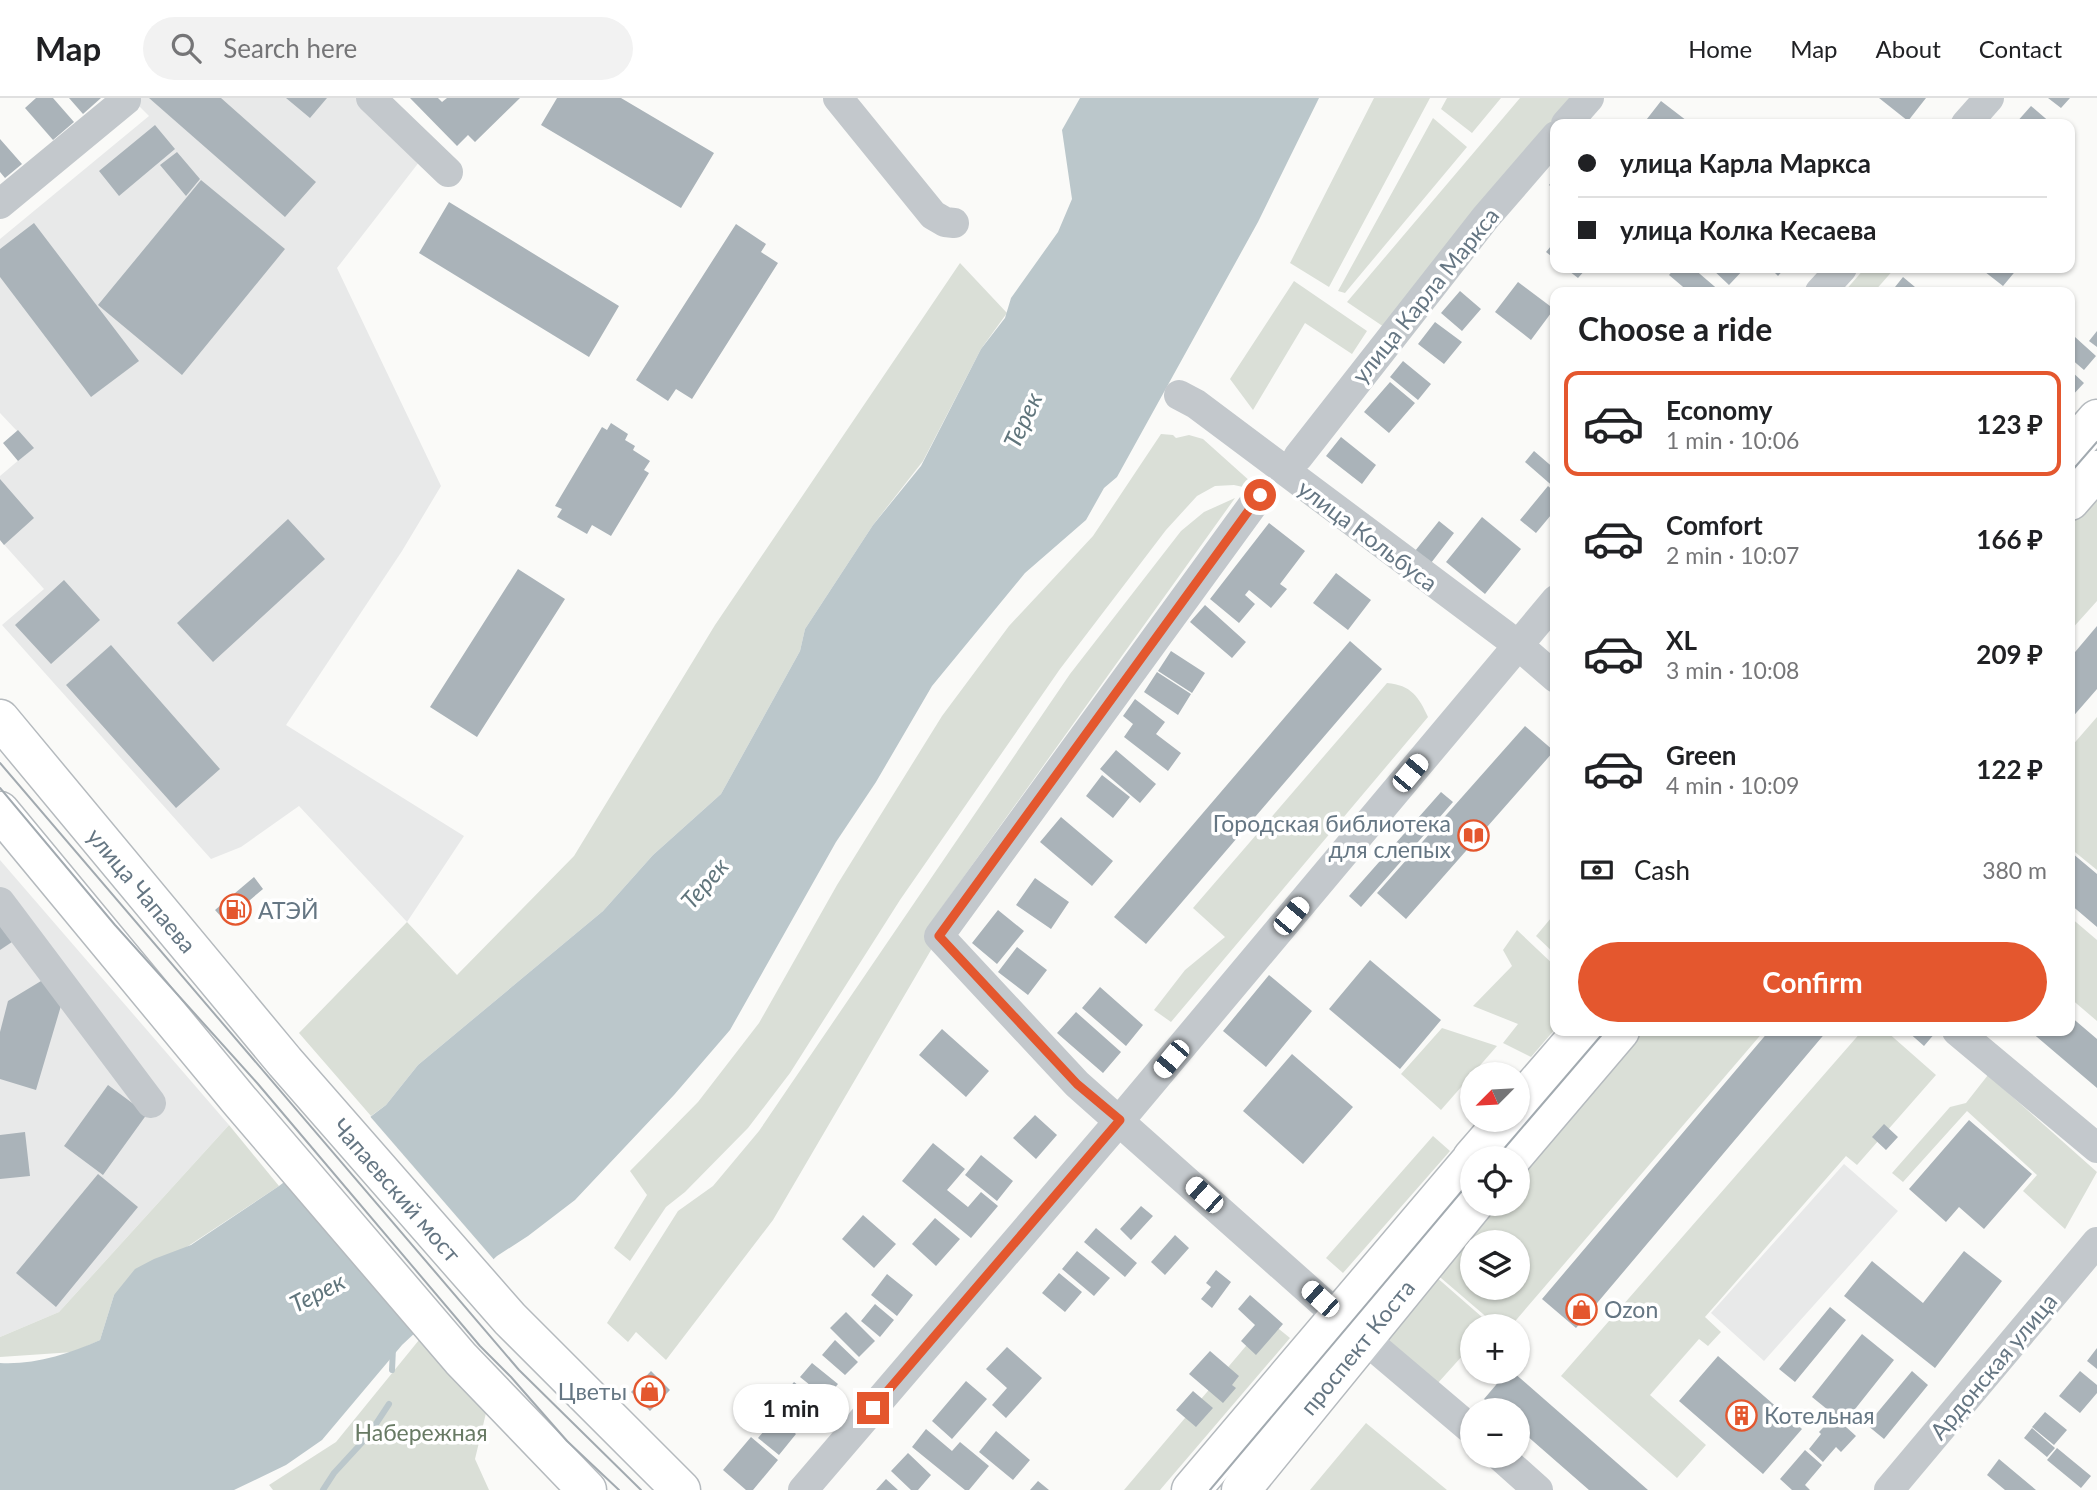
<!DOCTYPE html>
<html lang="en">
<head>
<meta charset="utf-8">
<style>
	:root { --surface:#fff; --page:#f2f2f2; --text:#202124; --muted:#757577; --line:#e0e0e0; --accent:#e4572e }
	body { margin:0; font-family:Lato,sans-serif; background:var(--page); color:var(--text); height:100vh; display:flex; flex-direction:column; font-size:26px; white-space:nowrap }
	* { box-sizing:border-box; margin:0 }
	p { font-size:23px; color:var(--muted) }
	.icon { flex:none; width:38px; height:38px; fill:none; stroke:currentColor; stroke-width:2; stroke-linecap:round; stroke-linejoin:round }
	.map { position:relative; flex:1; overflow:hidden }
	.details { position:absolute; left:1550px; top:189px; width:525px; height:749px; display:flex; flex-direction:column; background:var(--surface); border-radius:14px; box-shadow:0 2px 5px #0004 }
	.details>* { flex:none }
	.guide { position:absolute; left:1550px; top:21px; width:525px; height:154px; border-radius:14px; box-shadow:0 2px 5px #0004; display:grid; align-content:center; height:154px; padding:0 28px; background:var(--surface) }
	.needle { width:46px; rotate:246deg }
	.tools { position:absolute; left:1460px; top:964px; display:grid; gap:14px }
	.tools a { display:grid; place-items:center; width:70px; height:70px; border-radius:50%; background:var(--surface); box-shadow:0 2px 5px #0004; font-size:35px }
	.end { position:absolute; width:32px; height:32px; margin:-16px; border:9px solid #e4572e; background:#fff; box-shadow:0 0 0 4px #fff }
	.from { border-radius:50% }
	.bubble { position:absolute; height:49px; border-radius:24px; background:var(--surface); box-shadow:0 2px 5px #0004; font-size:23px; font-weight:700; line-height:49px; text-align:center }
	.car { position:absolute; width:21px; height:42px; margin:-21px -10px; border-radius:9px; box-shadow:0 0 5px 2px #0007; background:linear-gradient(#fff 24%,#345 0 40%,#fff 0 76%,#345 0 86%,#fff 0) }
	.guide b { display:flex; align-items:center; gap:24px; height:66px; font-size:26px }
	.guide b+b { border-top:2px solid var(--line) }
	.guide i { width:18px; height:18px; background:var(--text) }
	ul { padding:0; list-style:none }
	li { display:flex; align-items:center; gap:21px; height:105px; margin:0 14px 10px; padding:0 14px; border:4px solid transparent; border-radius:14px }
	li div { flex:1 }
	li b { display:block; font-size:26px }
	li em { font-style:normal; font-weight:700 }
	li.active { border-color:var(--accent) }
	li>.icon { width:63px; height:63px; stroke-width:1.5 }
	h2 { padding:0 28px; font-size:32px; line-height:84px }
	.pay { display:flex; align-items:center; gap:18px; height:77px; padding:0 28px; font-size:26px }
	.pay p { margin-inline-start:auto }
	.button { display:flex; gap:14px; margin-top:auto; padding:14px 28px }
	.button a { flex:1; height:80px; border-radius:42px; background:var(--accent); color:#fff; font-size:28px; font-weight:700; line-height:80px; text-align:center }
	header { display:flex; align-items:center; gap:42px; box-sizing:border-box; height:98px; padding:0 35px; background:var(--surface); border-bottom:2px solid var(--line) }
	header strong { font-size:33px }
	nav { display:flex; gap:38px; margin-inline-start:auto; font-size:24px }
	.search { width:490px; height:63px; background:var(--page); display:flex; align-items:center; gap:18px; box-sizing:border-box; padding:0 24px; border-radius:38px; color:var(--muted); font-size:26px }
	.map>svg:first-child { display:block }
	.built { fill:#e8e9e9 }
	.green { fill:#dadfd7; fill-rule:evenodd }
	.water { fill:#bbc7cb }
	.pier { fill:#fafaf8 }
	.lines { fill:none; stroke-linecap:round; stroke-linejoin:round }
	.stream { stroke:#bbc7cb; stroke-width:6 }
	.building { fill:#aab3b9 }
	.major-casing { stroke:#b5babe; stroke-width:41 }
	.minor { stroke:#c3c8cc; stroke-width:30 }
	.major { stroke:#fff; stroke-width:38 }
	.tram { stroke:#a2aab0; stroke-width:2 }
	.route { stroke:#e4572e; stroke-width:9 }
	.labels { text-anchor:middle; dominant-baseline:central; stroke-width:7; stroke-linejoin:round; paint-order:stroke }
	.street-label { font-size:23px; fill:#657683; stroke:#fff }
	.poi-label { font-size:23px; fill:#657683; stroke:#fff; text-anchor:start }
	.park-label { font-size:23px; fill:#687a64; stroke:#fff }
	.water-label { font-size:24px; font-style:italic; fill:#60757c; stroke:#fff }
</style>
</head>
<body>
<header>
<strong>Map</strong>
<div class="search"><svg class="icon" aria-label="search" viewBox="0 0 24 24"><circle cx="10" cy="10" r="6"/><path d="M15 15l6 6"/></svg>Search here</div>
<nav><a>Home</a><a>Map</a><a>About</a><a>Contact</a></nav>
</header>
<div class="map">
<svg width="2097" height="1392" viewBox="0 0 2097 1392">
	<rect width="100%" height="100%" fill="#fafaf8"/>
	<!-- built -->
	<path class="built" d="M131,0H358L423,59L337,170L441,388L402,453L286,627L464,738L407,824L299,708L241,749L211,761L2,527L44,491L0,442V378L33,350L0,315V141L149,18Z
		M0,762L229,1027L59,1214L0,1239Z
		M1844,1066L1898,1113L1764,1263L1711,1215Z"/>
	<!-- green -->
	<path class="green" d="M1374,0H1430L1329,189L1290,165Z
		M1447,0H1501L1472,35L1441,11Z
		M1520,0H1580L1387,231L1347,204Z
		M1433,20L1467,49L1345,195L1338,193Z
		M960,165L1007,215L981,251L923,363L873,427L805,531L800,553L721,696L653,757L603,813L418,967L386,1007L371,1018L299,935L407,824L457,877L574,758L715,527Z
		M1865,170H1895L1874,194H1844Z
		M1294,183L1367,233L1352,256L1305,225L1253,312L1230,281Z
		M1161,336L1173,337L1176,340L1189,337L1203,341L1261,393L1234,387L1215,388L1197,398L1166,432L1060,571L900,802L790,975L748,1030L685,1094L666,1109L630,1163L614,1150L647,1097L630,1073L698,1004L759,925L837,787L942,618L1009,528L1093,438Z
		M2088,396L2097,404V503L2070,533V416Z
		M1235,400L930,826L931,852L773,1122L666,1262L636,1234L628,1244L607,1225L678,1113L713,1088L759,1033L1070,576L1181,433L1204,414Z
		M1387,585C1411,587 1419,599 1428,619L1171,924L1154,912L1185,872L1225,839L1193,810Z
		M2097,619V772L2070,750V650Z
		M1556,814V857L1536,838Z
		M2070,819L2097,842V923L2070,900Z
		M1517,832L1556,869V930L1531,959L1503,945L1518,926L1473,908L1512,868L1503,852Z
		M1442,930L1497,948L1441,1012L1401,976Z
		M1641,933H1764L1511,1228H1497L1434,1174L1492,1106H1517V1077ZM1472,1144H1517V1190H1472Z
		M1862,933H1886L1936,977L1857,1067L1846,1058L1705,1219L1721,1234L1708,1248L1699,1241L1650,1297L1706,1347L1677,1380L1561,1278Z
		M1988,977L2097,1074L2065,1131L2023,1093L2037,1077L1967,1013L1903,1084L1892,1075L1950,1009L1966,1005Z
		M229,1027L279,1088L114,1197L100,1242L74,1254L0,1259V1239L59,1214Z
		M1433,1038L1450,1053L1343,1175L1326,1160Z
		M1427,1171L1490,1226L1488,1228H1472V1247L1437,1286L1375,1231Z
		M1268,1222L1290,1240L1160,1392H1124Z
		M419,1242L486,1315L475,1361L489,1392H273L269,1387L336,1344Z
		M1366,1325L1447,1392H1310Z"/>
	<!-- water -->
	<path class="water" d="M1080,0H1319L1258,124L1117,379L1104,390L1086,422L1025,475L932,588L876,684L836,744L730,932L674,997L575,1102L528,1138L497,1158L402,1247L322,1342L286,1367L234,1392H0V1265C34,1267 69,1256 100,1242L114,1197L135,1171L154,1161L191,1147L279,1088L386,1007L418,967L603,813L653,757L721,696L800,553L805,531L873,427L921,368L981,251L1005,220L1011,200L1058,134L1072,101L1062,32Z"/>
	<!-- pier -->
	<path class="pier" d="M368,1016L496,1164L419,1236L283,1080Z"/>
	<g class="lines">
		<!-- stream -->
		<path class="stream" d="M392,1272L393,1250
			M323,1392L334,1375L368,1338L389,1306"/>
	</g>
	<!-- building -->
	<path class="building" d="M36,0H53L74,24L53,42L25,10Z
		M69,0H101L83,16Z
		M149,0H221L316,84L285,119Z
		M286,0H327L310,20Z
		M410,0H438L442,4L447,0H520L475,44L468,37L457,48Z
		M557,0H621L714,55L681,110L541,27Z
		M1879,0H1926L1908,23Z
		M2048,0H2070L2061,10Z
		M1661,3L1691,26H1643Z
		M2031,8L2052,26H2015Z
		M155,27L175,51L119,98L99,73Z
		M0,41L22,66L5,80L0,74Z
		M177,54L200,81L186,98L160,67Z
		M1556,78V93L1549,87Z
		M201,82L285,151L182,277L98,207Z
		M449,104L619,208L589,259L419,155Z
		M34,125L139,263L91,299L0,179V151Z
		M736,126L766,146L761,154L778,165L692,301L676,291L668,303L636,282Z
		M1556,142V162L1546,154Z
		M1565,170H1587L1578,180Z
		M1675,170H1693L1721,194H1689L1669,177Z
		M1711,170H1745L1729,187Z
		M1770,170H1785L1778,178Z
		M1980,170H2018L2003,188Z
		M1903,179L1921,194H1891Z
		M1518,184L1554,211L1531,242L1495,214Z
		M1460,193L1481,211L1462,233L1441,215Z
		M1435,224L1462,244L1444,266L1418,246Z
		M2097,233V249L2089,243Z
		M2075,239L2096,258L2084,272L2070,260V244Z
		M1403,263L1431,286L1418,302L1390,279Z
		M2070,272L2084,285L2070,300Z
		M1390,284L1415,305L1389,335L1364,314Z
		M611,325L628,336L625,342L635,348L633,352L650,363L644,372L649,375L611,438L592,427L587,436L557,419L562,411L555,408L602,329L607,332Z
		M18,332L34,350L18,363L3,345Z
		M1341,339L1376,367L1362,386L1326,358Z
		M1534,353L1556,372V391L1525,364Z
		M0,381L34,420L4,447L0,442Z
		M1548,388L1556,395V411L1536,435L1520,422Z
		M1482,419L1521,451L1485,496L1446,464Z
		M288,421L325,461L213,564L177,525Z
		M1439,423L1454,435L1431,465L1415,453Z
		M1269,425L1305,453L1280,486L1287,491L1271,510L1249,492L1245,497L1255,506L1239,525L1210,501Z
		M518,471L565,501L477,639L430,609Z
		M1336,475L1371,502L1348,532L1313,505Z
		M64,482L100,522L51,566L15,527Z
		M1205,507L1246,544L1232,560L1190,524Z
		M2097,528V591L2070,622V560Z
		M1350,543L1382,571L1146,846L1114,819Z
		M111,547L220,671L176,710L66,587Z
		M1171,553L1205,575L1192,595L1158,573Z
		M1157,574L1191,596L1178,617L1144,594Z
		M1135,601L1165,624L1156,636L1181,655L1168,673L1124,639L1133,626L1123,618Z
		M1525,628L1554,653L1406,821L1377,795Z
		M1116,652L1156,686L1140,705L1100,671Z
		M1102,677L1130,699L1113,720L1086,698Z
		M1441,694L1453,704L1361,809L1349,798Z
		M1061,719L1113,763L1092,788L1040,744Z
		M2072,755L2097,776V829L2070,806V758Z
		M254,779L263,791L225,823L215,812Z
		M1035,780L1069,804L1051,831L1016,807Z
		M998,812L1024,833L997,866L972,845Z
		M0,826L12,844L0,852Z
		M1017,849L1047,872L1028,897L998,874Z
		M1370,862L1441,922L1400,971L1329,911Z
		M1269,877L1312,913L1266,969L1223,933Z
		M46,880L63,901L36,992L0,981V934L8,903Z
		M1100,889L1143,927L1126,948L1082,910Z
		M1076,914L1121,954L1103,975L1057,935Z
		M2070,918L2097,941V990L2030,933H2070Z
		M942,931L989,973L966,999L919,957Z
		M1769,933H1827L1576,1230L1542,1201Z
		M1907,933H1934L1936,934L1924,948Z
		M1292,956L1353,1009L1303,1066L1243,1013Z
		M108,987L147,1016L103,1077L64,1048Z
		M1035,1017L1057,1037L1036,1061L1013,1040Z
		M1969,1022L2032,1076L1984,1131L1959,1109L1946,1124L1909,1091Z
		M1884,1026L1898,1039L1886,1052L1872,1039Z
		M25,1034L30,1078L0,1081V1037Z
		M933,1045L965,1071L947,1092L968,1109L981,1094L998,1108L971,1140L902,1083Z
		M981,1057L1013,1083L997,1103L965,1077Z
		M98,1076L138,1109L56,1209L16,1175Z
		M1141,1108L1153,1118L1131,1142L1120,1131Z
		M863,1117L896,1146L874,1170L842,1141Z
		M935,1120L960,1141L936,1168L912,1146Z
		M1096,1130L1137,1165L1125,1179L1084,1144Z
		M1175,1137L1189,1150L1165,1177L1151,1164Z
		M1077,1153L1110,1180L1094,1198L1062,1171Z
		M1964,1153L2002,1183L1935,1270L1844,1198L1872,1163L1923,1205Z
		M1216,1172L1231,1184L1212,1210L1201,1201L1211,1189L1206,1185Z
		M1059,1175L1082,1194L1065,1214L1042,1195Z
		M887,1176L913,1197L897,1218L871,1197Z
		M1250,1197L1283,1226L1256,1257L1241,1243L1255,1227L1238,1211Z
		M875,1206L894,1222L880,1239L861,1223Z
		M1830,1209L1846,1222L1795,1284L1779,1271Z
		M846,1214L875,1243L859,1259L830,1230Z
		M1862,1236L1894,1262L1844,1325L1812,1299Z
		M835,1242L858,1264L845,1277L822,1257Z
		M1007,1249L1042,1280L1006,1320L992,1307L1007,1290L986,1271Z
		M2097,1250V1271L2087,1263Z
		M1210,1253L1239,1278L1232,1287L1236,1290L1223,1305L1189,1276Z
		M1718,1258L1802,1331L1763,1376L1679,1303Z
		M812,1265L838,1286L826,1300L800,1279Z
		M651,1273L670,1292L650,1313L631,1294Z
		M1912,1273L1928,1287L1884,1341L1867,1327Z
		M2080,1273L2097,1287V1295L2080,1315L2059,1298Z
		M1507,1274H1513L1648,1392H1589L1517,1329V1312H1498L1484,1301Z
		M966,1283L987,1301L952,1341L932,1323Z
		M794,1284L823,1307L804,1332L774,1308Z
		M1193,1293L1213,1310L1196,1329L1176,1312Z
		M2045,1314L2067,1332L2054,1347L2032,1329Z
		M1834,1318L1856,1338L1841,1354L1836,1349L1823,1364L1809,1351L1821,1336L1819,1334Z
		M776,1319L796,1336L779,1357L758,1340Z
		M2032,1330L2055,1350L2047,1359L2024,1340Z
		M926,1331L952,1353L960,1344L989,1368L969,1392H965L912,1349Z
		M996,1333L1030,1362L1013,1382L979,1354Z
		M751,1339L778,1362L753,1392H746L723,1372Z
		M2057,1350L2091,1378L2081,1390L2047,1362Z
		M1805,1352L1822,1367L1805,1387L1810,1392H1792L1780,1381Z
		M908,1355L931,1377L918,1392H911L891,1373Z
		M1999,1361L2036,1392H2005L1987,1377Z
		M886,1381L898,1392H876Z
		M1038,1383L1049,1392H1030Z"/>
	<g class="lines">
		<defs>
			<path id="major" d="M2070,352L2097,321
				M2070,403L2097,372
				M0,621L285,964L467,1172L510,1221L681,1392
				M0,713L239,1002L461,1261L587,1392
				M1517,1008L1582,933
				M1472,1060L1505,1022
				M1512,1060L1620,933
				M1191,1392L1472,1061
				M1241,1392L1474,1106"/>
		</defs>
		<!-- major casing -->
		<use href="#major" class="major-casing"/>
		<!-- minor -->
		<path class="minor" d="M371,0L448,74
			M838,0L933,117L945,124L954,125
			M1566,26L1589,0
			M1966,26L1989,0
			M0,106L126,2
			M1820,194L1842,170
			M1179,297L1196,306L1518,547L1556,580
			M1298,359L1486,119L1556,38
			M1260,397L939,838L1077,986L1347,1226L1472,1332
			M0,804L151,1005
			M1957,933L2097,1050
			M1500,1358L1538,1392
			M803,1392L1120,1022L1556,502
			M1889,1392L2097,1144"/>
		<!-- major -->
		<use href="#major" class="major"/>
		<!-- tram -->
		<path class="tram" d="M2070,375L2097,344
			M0,665L519,1272L641,1392
			M0,690L115,827L258,986L480,1248L511,1279L567,1343L619,1392
			M1496,1060L1605,933
			M1210,1392L1472,1081"/>
	</g>
	<g class="lines">
		<!-- route -->
		<path class="route" d="M873,1310L1120,1022L1077,986L939,838L1260,397"/>
	</g>
	<!-- icons -->
	<defs>
		<symbol id="library-ring" viewBox="-11 -11 22 22"><circle r="9.5" fill="#fff" stroke="#e4572e" stroke-width="1.5"/><path d="M-6-4Q-3-5.5-.7-3.5V5Q-3 3-6 4ZM6-4Q3-5.5 .7-3.5V5Q3 3 6 4Z" fill="#e4572e"/></symbol>
		<symbol id="fuel-ring" viewBox="-11 -11 22 22"><circle r="9.5" fill="#fff" stroke="#e4572e" stroke-width="1.5"/><path d="M-5.5-6h7V0h2V4h1.3V-2.5L3-4.5l.8-.8L6-3V5H2.5V1h-1V6h-7ZM-4.2-4.7v3.2H.2V-4.7Z" fill="#e4572e"/></symbol>
		<symbol id="shop-ring" viewBox="-11 -11 22 22"><circle r="9.5" fill="#fff" stroke="#e4572e" stroke-width="1.5"/><path d="M-5-2.5h2.3a2.7 3.5 0 0 1 5.4 0H5L5.5 6h-11ZM-1.5-2.5h3a1.5 2.3 0 0 0-3 0Z" fill="#e4572e"/></symbol>
		<symbol id="building-ring" viewBox="-11 -11 22 22"><circle r="9.5" fill="#fff" stroke="#e4572e" stroke-width="1.5"/><path d="M-4-6H4V6H1V3H-1V6H-4ZM-2.5-4.3h1.7v1.8h-1.7ZM.8-4.3h1.7v1.8H.8ZM-2.5-1h1.7V.8h-1.7ZM.8-1h1.7V.8H.8Z" fill="#e4572e"/></symbol>
	</defs>
	<g fill-rule="evenodd">
		<use href="#library-ring" x="1456" y="720" width="35" height="35"/>
		<use href="#fuel-ring" x="218" y="794" width="35" height="35"/>
		<use href="#shop-ring" x="1564" y="1194" width="35" height="35"/>
		<use href="#shop-ring" x="632" y="1276" width="35" height="35"/>
		<use href="#building-ring" x="1724" y="1300" width="35" height="35"/>
	</g>
	<g class="labels">
		<!-- street labels -->
		<g class="street-label">
			<text transform="translate(1425 197) rotate(-51)">улица Карла Маркса</text>
			<text transform="translate(1368 437) rotate(37)">улица Кольбуса</text>
			<text transform="translate(142 792) rotate(50)">улица Чапаева</text>
			<text transform="translate(397 1092) rotate(49)">Чапаевский мост</text>
			<text transform="translate(1357 1249) rotate(-51)">проспект Коста</text>
			<text transform="translate(1993 1268) rotate(-50)">Ардонская улица</text>
		</g>
		<!-- poi labels -->
		<g class="poi-label">
			<text x="1451" y="725" text-anchor="end">Городская библиотека<tspan x="1451" dy="26">для слепых</tspan></text>
			<text x="258" y="812">АТЭЙ</text>
			<text x="1604" y="1211">Ozon</text>
			<text x="627" y="1293" text-anchor="end">Цветы</text>
			<text x="1764" y="1317">Котельная</text>
		</g>
		<!-- park labels -->
		<g class="park-label">
			<text x="421" y="1334">Набережная</text>
		</g>
		<!-- water labels -->
		<g class="water-label">
			<text transform="translate(1022 322) rotate(-65)">Терек</text>
			<text transform="translate(704 785) rotate(-49)">Терек</text>
			<text transform="translate(317 1194) rotate(-27)">Терек</text>
		</g>
	</g>
</svg>
<div class="tools">
<a><svg class="needle" viewBox="-14 -14 28 28"><path d="M0-13l5 13h-10z" fill="#e53935"/><path d="M0 13l5-13h-10z" fill="#757577"/></svg></a>
<a><svg class="icon" aria-label="locate" viewBox="0 0 24 24"><circle cx="12" cy="12" r="6"/><path d="M12 2v4M12 18v4M2 12h4M18 12h4"/></svg></a>
<a><svg class="icon" aria-label="layers" viewBox="0 0 24 24"><path d="M12 4l9 5-9 5-9-5zM3 14l9 5 9-5"/></svg></a>
<a>+</a>
<a>−</a>
</div>
<i class="end from" style="left:1260px;top:397px"></i>
<i class="end" style="left:873px;top:1310px"></i>
<div class="bubble" style="left:733px;top:1286px;width:116px">1 min</div>
<i class="car" style="left:1410px;top:675px;rotate:40deg"></i>
<i class="car" style="left:1291px;top:818px;rotate:40deg"></i>
<i class="car" style="left:1171px;top:961px;rotate:220deg"></i>
<i class="car" style="left:1204px;top:1097px;rotate:312deg"></i>
<i class="car" style="left:1320px;top:1201px;rotate:312deg"></i>
<div class="guide">
<b><i class="from"></i>улица Карла Маркса</b>
<b><i></i>улица Колка Кесаева</b>
</div>
<section class="details">
<h2>Choose a ride</h2>
<ul>
<li class="active"><svg class="icon" aria-label="car" viewBox="0 0 24 24"><path d="M5 17H2v-5l4-1 3-4h7l3 4 3 1v5h-3M9 17h6M6 11h13"/><circle cx="7" cy="17" r="2"/><circle cx="17" cy="17" r="2"/></svg><div><b>Economy</b><p>1 min · 10:06</p></div><em>123 ₽</em></li>
<li><svg class="icon" aria-label="car" viewBox="0 0 24 24"><path d="M5 17H2v-5l4-1 3-4h7l3 4 3 1v5h-3M9 17h6M6 11h13"/><circle cx="7" cy="17" r="2"/><circle cx="17" cy="17" r="2"/></svg><div><b>Comfort</b><p>2 min · 10:07</p></div><em>166 ₽</em></li>
<li><svg class="icon" aria-label="car" viewBox="0 0 24 24"><path d="M5 17H2v-5l4-1 3-4h7l3 4 3 1v5h-3M9 17h6M6 11h13"/><circle cx="7" cy="17" r="2"/><circle cx="17" cy="17" r="2"/></svg><div><b>XL</b><p>3 min · 10:08</p></div><em>209 ₽</em></li>
<li><svg class="icon" aria-label="car" viewBox="0 0 24 24"><path d="M5 17H2v-5l4-1 3-4h7l3 4 3 1v5h-3M9 17h6M6 11h13"/><circle cx="7" cy="17" r="2"/><circle cx="17" cy="17" r="2"/></svg><div><b>Green</b><p>4 min · 10:09</p></div><em>122 ₽</em></li>
</ul>
<div class="pay"><svg class="icon" aria-label="cash" viewBox="0 0 24 24"><path d="M3 7h18v10H3z"/><circle cx="12" cy="12" r="2"/></svg>Cash<p>380 m</p></div>
<div class="button"><a>Confirm</a></div>
</section>
</div>
</body>
</html>
